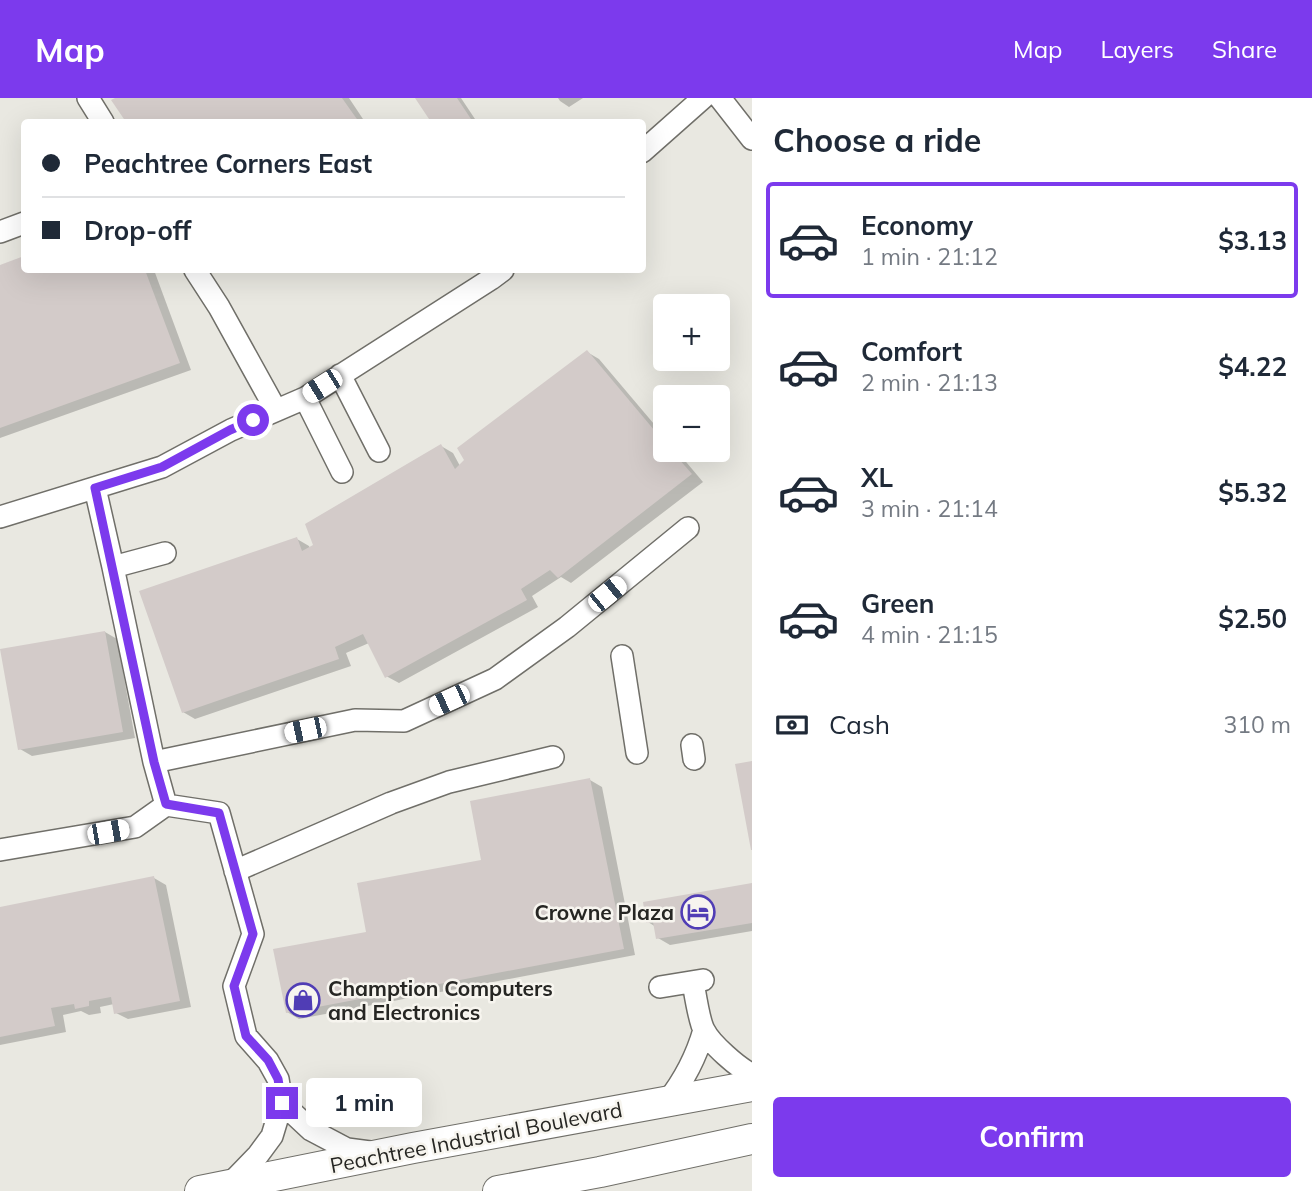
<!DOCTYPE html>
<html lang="en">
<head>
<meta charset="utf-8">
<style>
	:root { --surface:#fff; --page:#f2f2f3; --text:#1f2937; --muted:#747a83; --line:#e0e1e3; --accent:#7c3aed }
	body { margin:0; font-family:Mulish,sans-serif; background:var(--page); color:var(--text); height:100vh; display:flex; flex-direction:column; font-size:26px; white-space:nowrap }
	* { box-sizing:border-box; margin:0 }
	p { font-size:23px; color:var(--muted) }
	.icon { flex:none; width:38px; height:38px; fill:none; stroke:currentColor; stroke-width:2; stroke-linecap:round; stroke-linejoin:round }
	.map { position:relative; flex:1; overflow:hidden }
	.details { display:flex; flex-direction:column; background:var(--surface); width:560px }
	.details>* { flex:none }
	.banner { position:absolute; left:21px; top:21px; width:625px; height:154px; border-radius:7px; box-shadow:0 7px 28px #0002; display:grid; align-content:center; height:154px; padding:0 21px; background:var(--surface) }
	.tools { position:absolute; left:653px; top:196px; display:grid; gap:14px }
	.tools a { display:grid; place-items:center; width:77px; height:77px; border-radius:7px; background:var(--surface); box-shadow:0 7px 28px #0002; font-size:35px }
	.end { position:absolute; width:32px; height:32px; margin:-16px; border:9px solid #7c3aed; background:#fff; box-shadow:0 0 0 4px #fff }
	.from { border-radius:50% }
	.bubble { position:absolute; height:49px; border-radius:7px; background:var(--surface); box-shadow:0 7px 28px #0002; font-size:23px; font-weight:700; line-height:49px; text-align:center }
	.car { position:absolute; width:21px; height:42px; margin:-21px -10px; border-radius:9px; box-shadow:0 0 5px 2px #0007; background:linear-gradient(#fff 24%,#345 0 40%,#fff 0 76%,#345 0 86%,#fff 0) }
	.banner b { display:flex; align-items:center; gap:24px; height:66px; font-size:26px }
	.banner b+b { border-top:2px solid var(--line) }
	.banner i { width:18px; height:18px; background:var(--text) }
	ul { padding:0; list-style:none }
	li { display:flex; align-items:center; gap:21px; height:116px; margin:0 14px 10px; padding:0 7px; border:4px solid transparent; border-radius:7px }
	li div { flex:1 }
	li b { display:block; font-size:26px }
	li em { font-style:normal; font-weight:700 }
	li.active { border-color:var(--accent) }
	li>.icon { width:63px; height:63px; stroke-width:1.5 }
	h2 { padding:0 21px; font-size:32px; line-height:84px }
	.pay { display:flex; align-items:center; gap:18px; height:77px; padding:0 21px; font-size:26px }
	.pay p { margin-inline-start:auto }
	.action { display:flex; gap:14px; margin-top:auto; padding:14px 21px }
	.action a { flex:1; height:80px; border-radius:7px; background:var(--accent); color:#fff; font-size:28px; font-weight:700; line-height:80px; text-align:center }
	header { display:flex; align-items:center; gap:42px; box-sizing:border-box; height:98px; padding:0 35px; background:var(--accent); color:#fff }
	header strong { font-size:33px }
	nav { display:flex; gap:38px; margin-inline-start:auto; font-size:24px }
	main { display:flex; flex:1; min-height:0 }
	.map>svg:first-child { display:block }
	.shadow { fill:#0003 }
	.building { fill:#d3cbc9 }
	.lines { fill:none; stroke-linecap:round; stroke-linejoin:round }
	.minor-casing { stroke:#706f69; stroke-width:24 }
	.highway-casing { stroke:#706f69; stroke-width:32 }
	.minor { stroke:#fff; stroke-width:21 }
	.highway { stroke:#fff; stroke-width:30 }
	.route { stroke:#7c3aed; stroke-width:9 }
	.labels { text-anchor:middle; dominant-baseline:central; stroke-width:5; stroke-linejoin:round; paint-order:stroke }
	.poi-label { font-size:21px; font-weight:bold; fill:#262623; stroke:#f7f5ef; text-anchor:end }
	.street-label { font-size:21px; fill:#262623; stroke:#f7f5ef }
</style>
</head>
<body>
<header>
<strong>Map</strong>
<nav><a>Map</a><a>Layers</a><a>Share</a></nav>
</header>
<main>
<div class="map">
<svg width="752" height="1093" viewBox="0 0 752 1093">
	<rect width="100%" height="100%" fill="#e9e8e1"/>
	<!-- shadow -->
	<path class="shadow" d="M118,0H349L365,24H128L114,3Z
		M417,0H461L477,24H433Z
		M558,0H583L569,9L560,3Z
		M24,160V172H154L191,272L0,340V169Z
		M587,254L599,261L665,339V352H676L703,384L571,485L561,479L532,498L538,509L399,585L386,578L369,545L346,555L351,568L195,621L183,614L297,441L309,448L310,451L441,348L453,355L460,368Z
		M105,534L117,541L135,640L32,658L20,651Z
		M590,682L602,689L635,857L299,921L287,914L368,835L483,763Z
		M154,780L166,787L191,909L128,921L116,915L114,906L100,909L101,915L89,917L81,913L63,917L66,934L0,947V810Z
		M752,787V833L670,847L658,840L656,829L648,824Z"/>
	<!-- building -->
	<path class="building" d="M115,0H342L359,24H126L111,2Z
		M415,0H457L473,24H431Z
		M24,158V172H145L180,265L0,330V167Z
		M587,252L665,345V352H671L692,376L558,480L550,472L521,491L527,502L385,580L363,536L335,549L339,561L182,615L139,493L297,439L302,453L313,447L305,426L441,346L455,371L464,362L457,350Z
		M105,533L123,634L18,652L0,551Z
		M752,663V752H751L735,666Z
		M590,680L624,851L286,915L273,851L366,834L357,785L481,762L470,703Z
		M154,778L180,903L114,916L111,899L89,903V908L75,911L74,906L51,910L55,928L0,939V809Z
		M752,785V825L656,841L653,824L646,825L643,804Z"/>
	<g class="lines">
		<defs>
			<path id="minor" d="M88,0L103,24
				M720,0L752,41
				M642,54L703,0
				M0,134L24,125
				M195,172L219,209L276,312
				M340,277L379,353
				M305,300L342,374
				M95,390L113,469L165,455
				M0,419L162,369L231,332L305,300L491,181L503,172
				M113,469L154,664L355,622L404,623L495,581L567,529L688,430
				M622,558L637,655
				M692,647L694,661
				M154,664L166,707L219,715L253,836L234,888L246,938L268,963L278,981L282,1005L272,1038L258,1057L229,1087
				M0,752L135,729L166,707
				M235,773L391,705L449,684L553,659
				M693,884C695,895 699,923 704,932C710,945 739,971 752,976
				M660,889L703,882
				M667,1004C685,981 696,960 704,932
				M282,1005L311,1032L347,1051L370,1054"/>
			<path id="highway" d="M200,1093L413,1050L752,988
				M498,1093L600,1074L752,1041"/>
		</defs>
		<!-- minor casing -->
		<use href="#minor" class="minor-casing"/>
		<!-- highway casing -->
		<use href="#highway" class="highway-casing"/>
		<!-- minor -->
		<use href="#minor" class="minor"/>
		<!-- highway -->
		<use href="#highway" class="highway"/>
	</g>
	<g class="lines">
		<!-- route -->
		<path class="route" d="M253,322L230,332L162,369L95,390L154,664L166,706L219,715L253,836L234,888L246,938L268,962L278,981L282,1005"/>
	</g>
	<!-- icons -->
	<defs>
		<symbol id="hotel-ring" viewBox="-11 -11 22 22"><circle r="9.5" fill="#f7f5ef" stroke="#503db5" stroke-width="1.5"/><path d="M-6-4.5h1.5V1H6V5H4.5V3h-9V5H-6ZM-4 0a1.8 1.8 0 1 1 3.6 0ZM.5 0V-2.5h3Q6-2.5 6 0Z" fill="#503db5"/></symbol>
		<symbol id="shop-ring" viewBox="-11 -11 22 22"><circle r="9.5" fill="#f7f5ef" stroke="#503db5" stroke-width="1.5"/><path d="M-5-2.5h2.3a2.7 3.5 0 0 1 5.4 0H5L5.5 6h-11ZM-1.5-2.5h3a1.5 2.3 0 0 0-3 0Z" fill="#503db5"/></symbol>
	</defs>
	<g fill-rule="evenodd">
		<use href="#hotel-ring" x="679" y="795" width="38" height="38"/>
		<use href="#shop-ring" x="284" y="883" width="38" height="38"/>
	</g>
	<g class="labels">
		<!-- poi labels -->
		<g class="poi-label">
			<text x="674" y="814">Crowne Plaza</text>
			<text x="328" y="890" text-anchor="start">Chamption Computers<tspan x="328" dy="24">and Electronics</tspan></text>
		</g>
		<!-- street labels -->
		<g class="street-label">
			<text transform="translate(476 1039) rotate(-11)">Peachtree Industrial Boulevard</text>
		</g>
	</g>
</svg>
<div class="tools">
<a>+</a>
<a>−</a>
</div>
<i class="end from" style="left:253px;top:322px"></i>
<i class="end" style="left:282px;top:1005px"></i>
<div class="bubble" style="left:306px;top:980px;width:116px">1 min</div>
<i class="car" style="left:322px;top:288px;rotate:238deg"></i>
<i class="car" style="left:607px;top:496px;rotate:51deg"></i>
<i class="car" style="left:449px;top:602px;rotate:245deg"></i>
<i class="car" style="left:305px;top:632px;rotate:258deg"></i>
<i class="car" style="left:108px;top:734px;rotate:80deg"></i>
<div class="banner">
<b><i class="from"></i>Peachtree Corners East</b>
<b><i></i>Drop-off</b>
</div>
</div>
<section class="details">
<h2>Choose a ride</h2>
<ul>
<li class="active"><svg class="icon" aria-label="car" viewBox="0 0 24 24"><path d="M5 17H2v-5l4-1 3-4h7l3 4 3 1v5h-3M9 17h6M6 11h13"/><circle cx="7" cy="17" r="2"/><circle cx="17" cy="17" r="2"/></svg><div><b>Economy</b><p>1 min · 21:12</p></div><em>$3.13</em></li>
<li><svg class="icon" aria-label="car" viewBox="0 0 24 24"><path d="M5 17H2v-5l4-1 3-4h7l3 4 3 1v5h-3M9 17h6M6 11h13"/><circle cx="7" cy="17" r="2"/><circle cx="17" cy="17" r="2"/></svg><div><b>Comfort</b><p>2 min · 21:13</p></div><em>$4.22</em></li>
<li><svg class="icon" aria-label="car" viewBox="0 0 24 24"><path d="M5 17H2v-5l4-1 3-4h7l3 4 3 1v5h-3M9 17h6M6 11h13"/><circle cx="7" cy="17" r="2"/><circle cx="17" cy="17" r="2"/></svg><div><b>XL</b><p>3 min · 21:14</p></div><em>$5.32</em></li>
<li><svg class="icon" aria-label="car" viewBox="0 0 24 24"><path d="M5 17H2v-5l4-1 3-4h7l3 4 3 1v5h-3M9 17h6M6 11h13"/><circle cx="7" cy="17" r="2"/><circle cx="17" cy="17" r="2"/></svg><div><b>Green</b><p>4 min · 21:15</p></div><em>$2.50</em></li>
</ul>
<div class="pay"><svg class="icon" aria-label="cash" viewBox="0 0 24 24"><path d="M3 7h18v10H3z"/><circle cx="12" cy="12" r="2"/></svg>Cash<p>310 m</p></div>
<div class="action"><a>Confirm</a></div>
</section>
</main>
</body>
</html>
